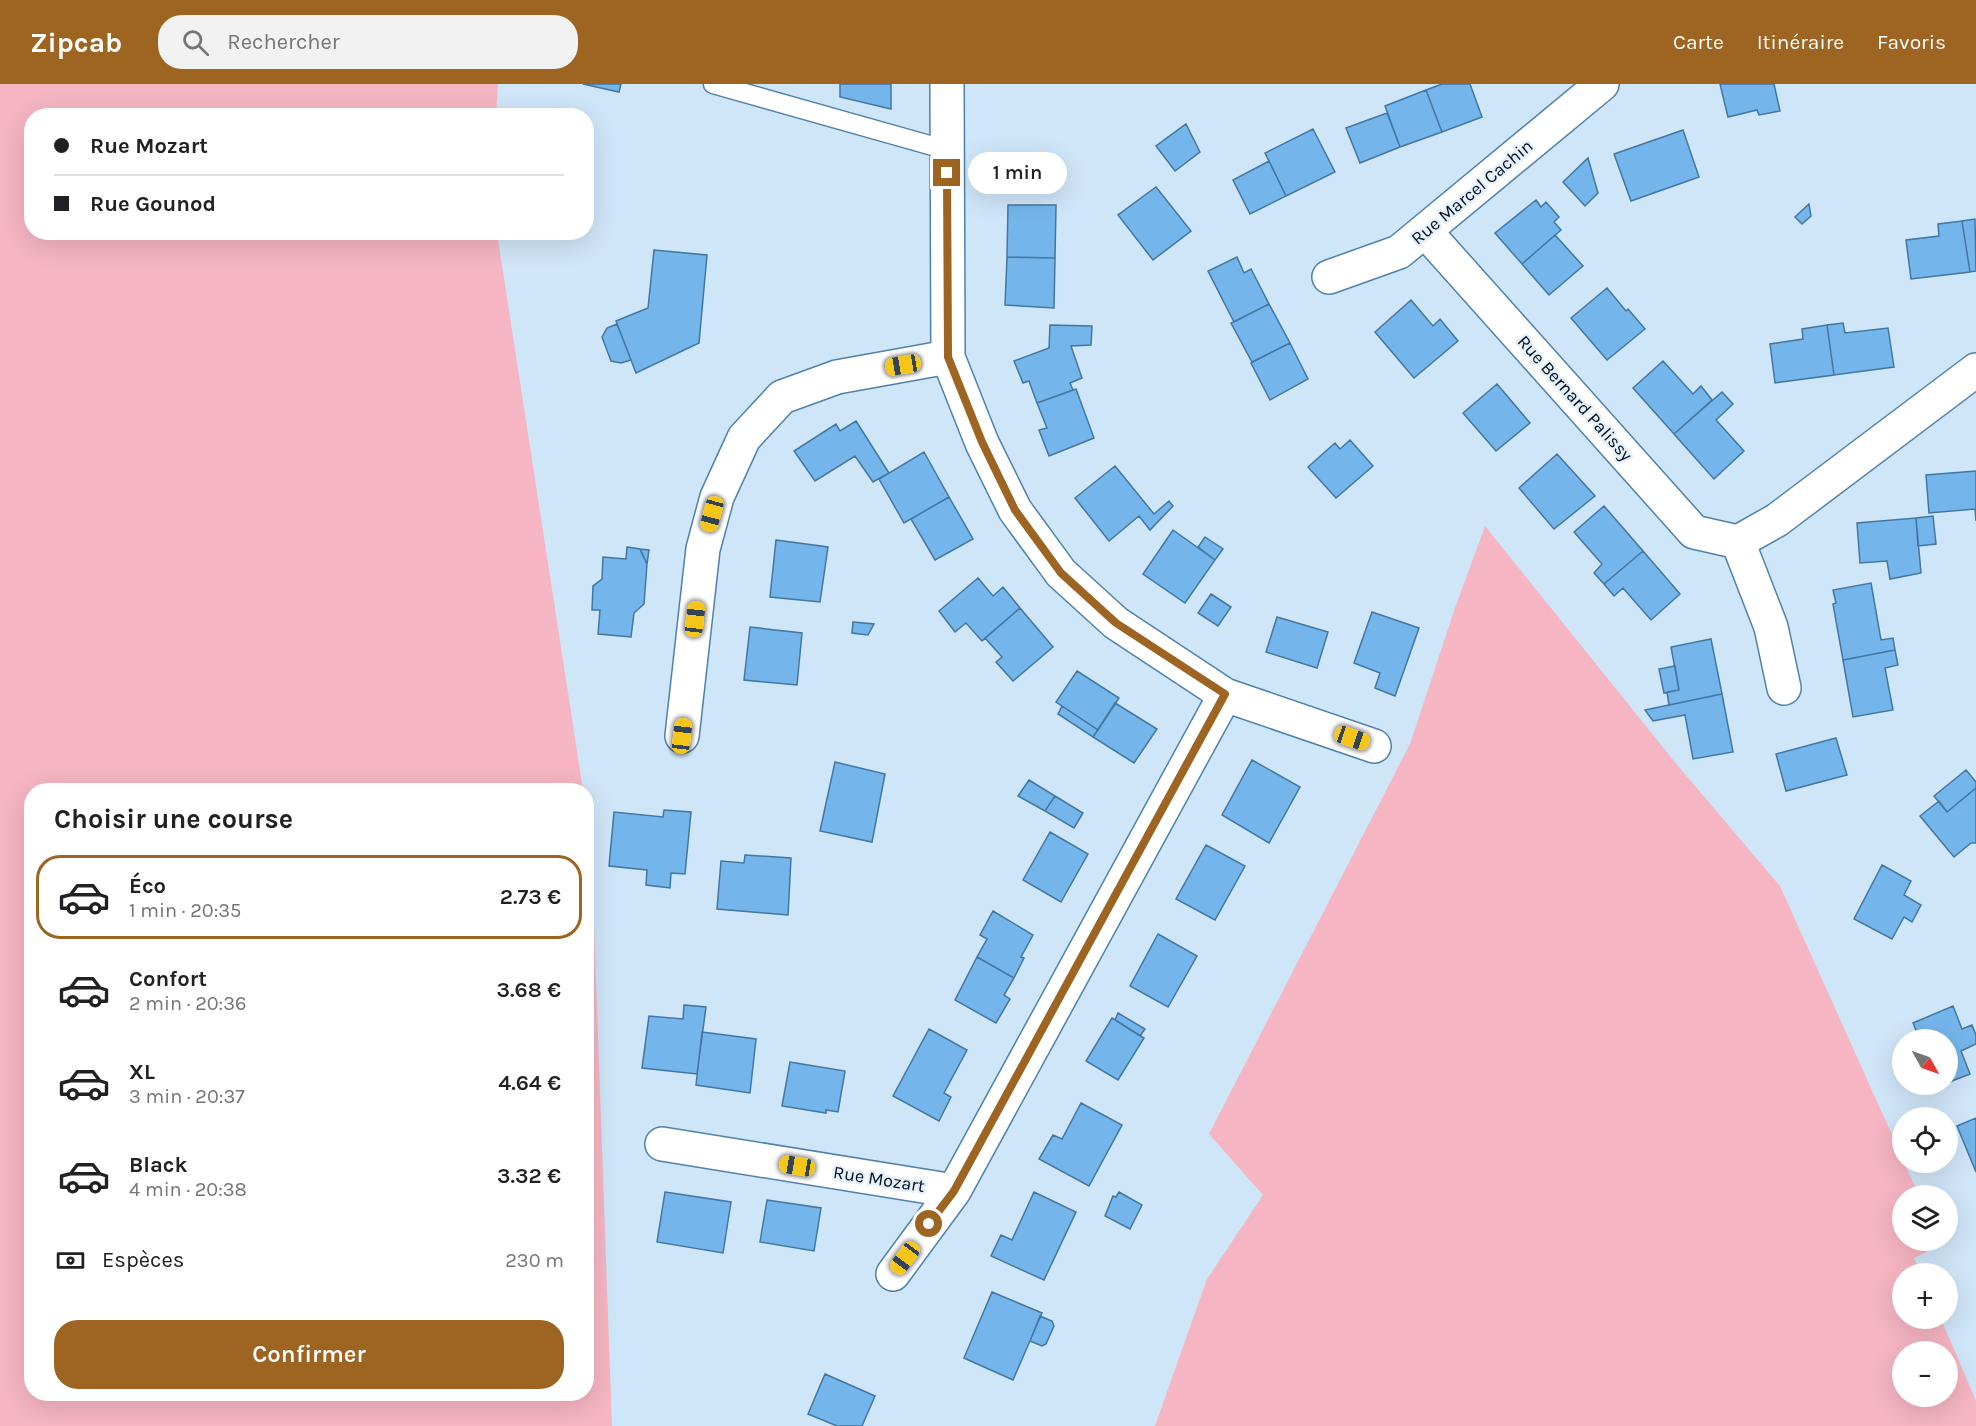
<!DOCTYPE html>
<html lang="fr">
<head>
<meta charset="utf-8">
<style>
	:root { --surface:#fff; --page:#f2f2f2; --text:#202124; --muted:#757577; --line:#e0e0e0; --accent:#9d6422 }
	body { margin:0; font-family:Karla,sans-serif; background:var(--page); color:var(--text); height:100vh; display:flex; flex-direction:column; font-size:22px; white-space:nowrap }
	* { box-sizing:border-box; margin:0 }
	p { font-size:20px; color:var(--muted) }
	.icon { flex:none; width:33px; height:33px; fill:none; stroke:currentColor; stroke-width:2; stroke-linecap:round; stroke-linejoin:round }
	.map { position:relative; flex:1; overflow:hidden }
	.panel { position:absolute; left:24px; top:699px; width:570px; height:618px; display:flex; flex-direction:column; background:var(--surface); border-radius:24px; box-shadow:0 6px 24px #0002 }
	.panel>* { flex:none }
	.hud { position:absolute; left:24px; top:24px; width:570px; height:132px; border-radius:24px; box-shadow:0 6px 24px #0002; display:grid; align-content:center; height:132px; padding:0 30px; background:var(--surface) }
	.needle { width:39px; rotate:130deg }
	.fabs { position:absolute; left:1892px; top:945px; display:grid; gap:12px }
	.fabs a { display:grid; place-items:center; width:66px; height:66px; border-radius:50%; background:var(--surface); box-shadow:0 6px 24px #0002; font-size:30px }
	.end { position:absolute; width:27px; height:27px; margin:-14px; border:8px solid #9d6422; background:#fff; box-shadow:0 0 0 3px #fff }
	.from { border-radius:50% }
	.bubble { position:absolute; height:42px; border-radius:21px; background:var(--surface); box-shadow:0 6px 24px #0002; font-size:20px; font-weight:600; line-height:42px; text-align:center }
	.car { position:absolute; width:18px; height:36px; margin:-18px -9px; border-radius:8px; box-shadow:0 0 4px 2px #0007; background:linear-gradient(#f5c518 24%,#345 0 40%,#f5c518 0 76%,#345 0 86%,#f5c518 0) }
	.hud b { display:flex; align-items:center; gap:21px; height:57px; font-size:22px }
	.hud b+b { border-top:2px solid var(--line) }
	.hud i { width:15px; height:15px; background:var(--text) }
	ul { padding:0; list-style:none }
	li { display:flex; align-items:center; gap:18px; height:84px; margin:0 12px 9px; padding:0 18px; border:3px solid transparent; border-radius:24px }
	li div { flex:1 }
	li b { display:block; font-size:22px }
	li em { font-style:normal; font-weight:600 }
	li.on { border-color:var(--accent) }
	li>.icon { width:54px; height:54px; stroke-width:1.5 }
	h2 { padding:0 30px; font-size:27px; line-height:72px }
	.pay { display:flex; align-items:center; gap:15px; height:66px; padding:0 30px; font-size:22px }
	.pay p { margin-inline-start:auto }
	.cta { display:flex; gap:12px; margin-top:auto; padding:12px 30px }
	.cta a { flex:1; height:69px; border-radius:24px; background:var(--accent); color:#fff; font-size:24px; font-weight:600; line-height:69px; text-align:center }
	header { display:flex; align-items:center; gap:36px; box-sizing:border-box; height:84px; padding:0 30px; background:var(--accent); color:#fff }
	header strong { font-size:28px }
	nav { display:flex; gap:33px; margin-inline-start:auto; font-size:21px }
	.search { width:420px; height:54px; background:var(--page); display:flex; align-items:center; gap:15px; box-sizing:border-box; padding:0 21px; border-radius:24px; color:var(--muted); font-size:22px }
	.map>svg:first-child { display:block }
	.green { fill:#f5b5c2; fill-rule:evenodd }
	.building { fill:#74b5eb; stroke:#4377a1; stroke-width:1.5 }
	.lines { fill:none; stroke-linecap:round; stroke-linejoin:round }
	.service-casing { stroke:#4e82ad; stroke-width:21 }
	.minor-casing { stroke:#4e82ad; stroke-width:36 }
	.service { stroke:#fff; stroke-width:18 }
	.minor { stroke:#fff; stroke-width:33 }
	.route { stroke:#9d6422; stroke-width:8 }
	.labels { text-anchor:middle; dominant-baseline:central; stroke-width:5; stroke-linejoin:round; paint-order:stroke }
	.street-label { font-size:18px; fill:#000f1f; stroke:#e5f0fa }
</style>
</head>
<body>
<header>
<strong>Zipcab</strong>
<div class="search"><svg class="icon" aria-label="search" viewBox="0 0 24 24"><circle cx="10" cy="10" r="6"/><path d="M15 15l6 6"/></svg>Rechercher</div>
<nav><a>Carte</a><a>Itinéraire</a><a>Favoris</a></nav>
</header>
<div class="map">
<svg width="1976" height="1342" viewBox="0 0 1976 1342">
	<rect width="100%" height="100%" fill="#cfe5f8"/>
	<!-- green -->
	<path class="green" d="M0,0H498L496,31L32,32V148L497,149L583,706H32V1310H586L587,731L591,759L612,1342H0Z
		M1485,442L1678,682L1780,802L1902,1073V1078L1904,1079L1919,1111L1902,1112V1156L1941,1157L1943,1160L1914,1174L1921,1189L1902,1190V1234L1941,1235L1976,1317V1342H1155L1207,1195L1263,1111L1209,1050L1410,660L1454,527ZM1902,1268H1947V1312H1902Z"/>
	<!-- building -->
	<path class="building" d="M583,0H621L619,8Z
		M840,0H891V25L840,13Z
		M1442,0H1470L1482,33L1442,48L1426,6Z
		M1720,0H1774L1780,27L1759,31L1757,26L1728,33Z
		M1426,6L1442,48L1400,63L1385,22Z
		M1387,29L1400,63L1360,79L1346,44Z
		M1186,40L1200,68L1175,87L1156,62Z
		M1313,45L1335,88L1286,112L1265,69Z
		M1683,46L1699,93L1631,117L1614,70Z
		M1588,74L1598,109L1585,122L1563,98Z
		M1269,77L1286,112L1250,130L1233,96Z
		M1156,103L1191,147L1153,176L1118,131Z
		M1536,116L1541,123L1546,118L1559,133L1554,138L1561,146L1522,180L1495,149Z
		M1809,120L1811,132L1802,140L1795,133Z
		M1008,121H1056L1055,174L1007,173Z
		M1975,135L1976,187L1970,188L1962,137Z
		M1962,137L1970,188L1911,195L1906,156L1939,152L1938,140Z
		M1555,151L1583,182L1549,211L1522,180Z
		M654,166L707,171L699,259L636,289L616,237L648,224Z
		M1007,173L1055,174L1054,224L1005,221Z
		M1237,173L1244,189L1251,185L1269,220L1234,238L1208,187Z
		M1607,204L1626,227L1628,225L1645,245L1607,276L1571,234Z
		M1411,216L1433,242L1440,235L1458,257L1414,294L1375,248Z
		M1269,220L1290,259L1252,278L1231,239Z
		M1843,239L1845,249L1888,244L1894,283L1834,291L1827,241Z
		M617,240L631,276L621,279L611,277L602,253L607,244Z
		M1050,241L1092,242L1091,261L1071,262L1082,294L1070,299L1073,306L1037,319L1029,297L1023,299L1014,277L1049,264Z
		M1827,241L1834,291L1775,299L1770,260L1803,255L1802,245Z
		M1290,259L1308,295L1270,316L1251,279Z
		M1663,277L1693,310L1701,302L1712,316L1674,350L1633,304Z
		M1497,300L1530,339L1496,367L1463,329Z
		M1076,305L1094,354L1049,372L1039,346L1047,344L1037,319Z
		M1722,308L1733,320L1716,336L1744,367L1714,395L1674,350Z
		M856,337L889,389L873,398L855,372L815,397L794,367L836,340L840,347Z
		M1350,356L1373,382L1336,414L1308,383L1335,359L1340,365Z
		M924,368L949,413L904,439L879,395Z
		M1557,370L1595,412L1554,445L1519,404Z
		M1115,382L1154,430L1169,417L1173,422L1150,446L1139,432L1109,457L1075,414Z
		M1976,387V437L1975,425L1929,429L1926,391Z
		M949,413L973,455L935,476L911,435Z
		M1604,422L1643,467L1604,500L1594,489L1602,480L1574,448Z
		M1933,432L1936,460L1918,462L1916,434Z
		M1916,434L1921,489L1890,495L1887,477L1860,479L1857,439Z
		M1173,446L1215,476L1185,519L1143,490Z
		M1205,453L1223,465L1215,476L1198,463Z
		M776,456L828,463L820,518L770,513Z
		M627,463L640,465L647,480L644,520L634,529L631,553L598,550L600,526H592L593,502L602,495L603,473L626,475Z
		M640,465L649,466L647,480L643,472Z
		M1643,467L1680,510L1651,536L1623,504L1614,512L1604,500Z
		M978,494L993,512L1003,503L1020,524L982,557L966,539L955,548L939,527Z
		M1871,499L1881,556L1893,554L1895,566L1843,576L1833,520L1836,519L1833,506Z
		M1211,510L1231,523L1218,542L1198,529Z
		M1020,524L1053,563L1013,597L996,578L1002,573L985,554Z
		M1372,528L1419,544L1395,612L1375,604L1380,589L1354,579Z
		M1277,533L1328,548L1317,584L1266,568Z
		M853,538L874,540L868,551L852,549Z
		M750,543L802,549L797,601L744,596Z
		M1711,555L1722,610L1669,621L1667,608L1679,606L1671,563Z
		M1895,566L1898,581L1885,584L1893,626L1853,633L1843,576Z
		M1675,582L1679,606L1664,609L1659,585Z
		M1077,587L1119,614L1098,646L1056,618Z
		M1722,610L1733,668L1693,675L1685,631L1653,637L1645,626Z
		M1115,619L1157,645L1134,679L1093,653Z
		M1062,622L1098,646L1093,653L1058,630Z
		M1836,654L1847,691L1786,707L1776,670Z
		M1252,676L1300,703L1269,759L1222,731Z
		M835,678L885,690L872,758L820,747Z
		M1966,686L1976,698V704L1947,728L1934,712Z
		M1029,696L1055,712L1045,727L1018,712Z
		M1976,704V759H1971L1954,773L1920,732L1939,717L1947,728Z
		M1055,712L1083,729L1074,744L1045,727Z
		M664,726L691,728L685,790L671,789L670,804L646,801L647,786L609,782L614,728L663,733Z
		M1050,748L1088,770L1061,818L1023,796Z
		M1206,761L1245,782L1215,836L1176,815Z
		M745,771L791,774L788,831L717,825L721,777L744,779Z
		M1882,781L1911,797L1904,811L1921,821L1912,838L1904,833L1892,855L1854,835Z
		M993,827L1033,851L1021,873L1024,874L1014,894L977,873L987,855L980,851Z
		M1158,850L1197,872L1168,923L1130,902Z
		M977,873L1014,894L1004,911L1010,915L996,939L955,916Z
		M684,921L706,923L697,990L642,984L649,932L683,935Z
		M1953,922L1962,945L1972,941L1976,951V960L1961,967L1970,990L1947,999V956H1920L1913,939Z
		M1118,929L1145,945L1140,952L1115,936Z
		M1112,934L1144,954L1118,996L1086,977Z
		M929,945L967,966L944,1009L951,1013L939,1037L893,1012Z
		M702,948L756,955L750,1009L696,1001Z
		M790,978L845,987L838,1028L826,1026V1029L782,1022Z
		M1081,1019L1122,1041L1089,1102L1039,1075L1053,1051L1062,1055Z
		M1976,1034V1088L1957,1042Z
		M665,1108L731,1118L723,1169L657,1158Z
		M1034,1108L1076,1128L1044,1196L991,1172L1001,1151L1012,1156Z
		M1119,1108L1142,1121L1130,1145L1105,1132L1113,1112L1116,1113Z
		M767,1116L821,1124L814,1167L760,1158Z
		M992,1208L1042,1229L1013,1296L964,1274Z
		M1040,1232L1052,1237L1054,1242L1046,1260L1042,1262L1030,1257Z
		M825,1290L875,1312L862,1342H837L808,1330Z"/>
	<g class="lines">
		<defs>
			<path id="service" d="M713,0L947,66"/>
			<path id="minor" d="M947,0L948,273L982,359L1015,426L1061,489L1116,539L1225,611L1374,662
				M1425,147L1694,448L1738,458L1777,436L1976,286
				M1329,193L1399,168L1602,0
				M1738,458L1771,543L1784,604
				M682,652L703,465L717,413L744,354L782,313L837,293L948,273
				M662,1060L954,1107
				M893,1190L954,1107L1225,611"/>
		</defs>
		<!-- service casing -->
		<use href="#service" class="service-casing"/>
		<!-- minor casing -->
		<use href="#minor" class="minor-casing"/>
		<!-- service -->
		<use href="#service" class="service"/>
		<!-- minor -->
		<use href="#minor" class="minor"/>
	</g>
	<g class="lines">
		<!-- route -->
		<path class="route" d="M929,1140L954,1107L1225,610L1116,539L1061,489L1015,426L982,358L948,273L947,89"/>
	</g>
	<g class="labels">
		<!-- street labels -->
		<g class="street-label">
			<text transform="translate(1472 108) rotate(-40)">Rue Marcel Cachin</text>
			<text transform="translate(1575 314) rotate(48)">Rue Bernard Palissy</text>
			<text transform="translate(879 1095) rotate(9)">Rue Mozart</text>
		</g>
	</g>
</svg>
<div class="fabs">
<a><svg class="needle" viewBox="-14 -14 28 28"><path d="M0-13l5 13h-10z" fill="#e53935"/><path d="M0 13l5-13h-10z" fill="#757577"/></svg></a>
<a><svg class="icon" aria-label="locate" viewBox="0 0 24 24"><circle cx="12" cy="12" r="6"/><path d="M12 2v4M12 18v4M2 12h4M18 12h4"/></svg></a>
<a><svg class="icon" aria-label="layers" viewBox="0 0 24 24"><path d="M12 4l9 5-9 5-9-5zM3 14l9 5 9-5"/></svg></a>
<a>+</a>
<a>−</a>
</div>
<i class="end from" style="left:929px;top:1140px"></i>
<i class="end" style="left:947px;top:89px"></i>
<div class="bubble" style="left:968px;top:68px;width:99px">1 min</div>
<i class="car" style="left:903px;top:281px;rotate:260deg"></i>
<i class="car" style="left:712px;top:430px;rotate:195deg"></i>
<i class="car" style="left:695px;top:535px;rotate:7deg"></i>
<i class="car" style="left:682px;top:652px;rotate:7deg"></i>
<i class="car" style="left:1352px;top:654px;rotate:109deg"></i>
<i class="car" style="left:797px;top:1082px;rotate:279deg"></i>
<i class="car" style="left:905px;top:1174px;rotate:217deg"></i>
<div class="hud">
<b><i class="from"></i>Rue Mozart</b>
<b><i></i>Rue Gounod</b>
</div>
<section class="panel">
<h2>Choisir une course</h2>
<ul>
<li class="on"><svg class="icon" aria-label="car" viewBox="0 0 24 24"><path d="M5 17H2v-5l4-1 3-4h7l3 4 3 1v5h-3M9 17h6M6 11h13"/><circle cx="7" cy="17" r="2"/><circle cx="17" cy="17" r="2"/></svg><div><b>Éco</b><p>1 min · 20:35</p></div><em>2.73 €</em></li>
<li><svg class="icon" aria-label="car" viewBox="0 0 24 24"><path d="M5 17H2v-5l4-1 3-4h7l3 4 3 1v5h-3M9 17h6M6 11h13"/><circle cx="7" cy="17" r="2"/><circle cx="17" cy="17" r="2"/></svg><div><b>Confort</b><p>2 min · 20:36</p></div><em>3.68 €</em></li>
<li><svg class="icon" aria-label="car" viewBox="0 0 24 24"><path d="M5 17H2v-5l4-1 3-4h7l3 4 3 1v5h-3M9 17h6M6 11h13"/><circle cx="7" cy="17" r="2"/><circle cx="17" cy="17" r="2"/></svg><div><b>XL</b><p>3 min · 20:37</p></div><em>4.64 €</em></li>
<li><svg class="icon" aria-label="car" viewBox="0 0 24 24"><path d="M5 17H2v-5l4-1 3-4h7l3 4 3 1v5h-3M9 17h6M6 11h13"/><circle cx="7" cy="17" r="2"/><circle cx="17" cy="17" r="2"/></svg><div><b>Black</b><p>4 min · 20:38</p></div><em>3.32 €</em></li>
</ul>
<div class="pay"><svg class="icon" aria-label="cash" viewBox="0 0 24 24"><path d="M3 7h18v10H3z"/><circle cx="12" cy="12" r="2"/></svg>Espèces<p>230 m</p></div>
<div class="cta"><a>Confirmer</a></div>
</section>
</div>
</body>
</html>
